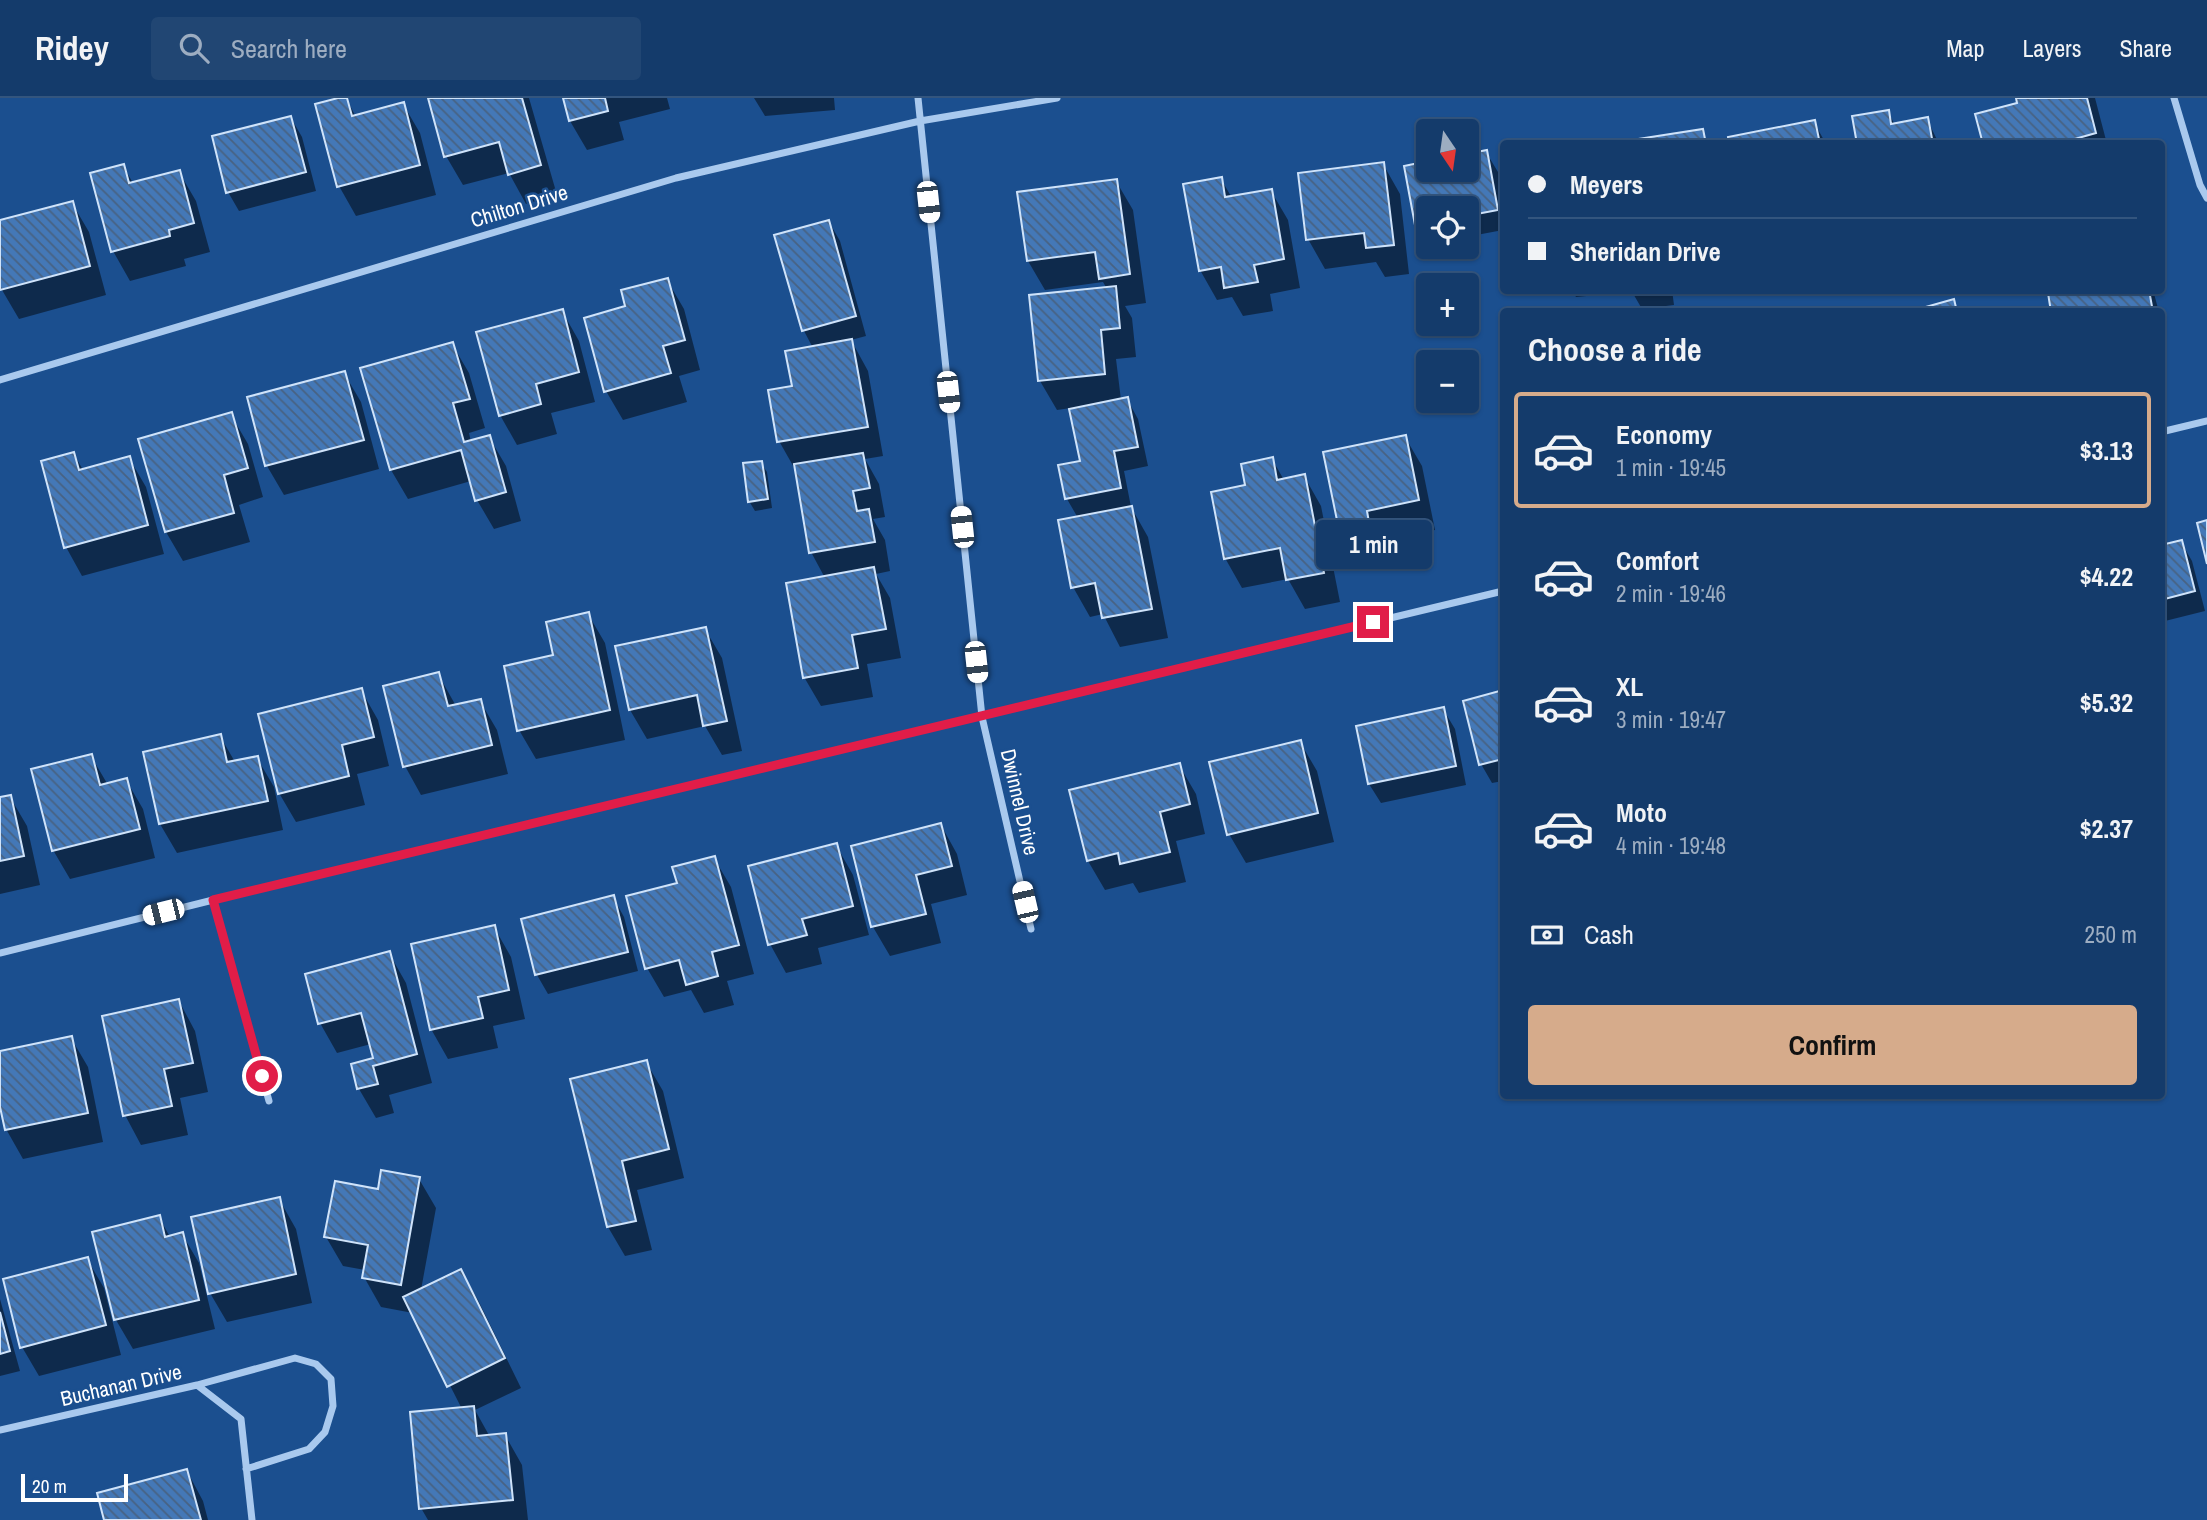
<!DOCTYPE html>
<html lang="en">
<head>
<meta charset="utf-8">
<style>
	:root { --surface:#143b6b; --page:#214673; --text:#f1f3f6; --muted:#9dadc1; --line:#33557e; --accent:#d6ab8b }
	body { margin:0; font-family:"Archivo Narrow",sans-serif; background:var(--page); color:var(--text); height:100vh; display:flex; flex-direction:column; font-size:26px; white-space:nowrap }
	* { box-sizing:border-box; margin:0 }
	p { font-size:23px; color:var(--muted) }
	.icon { flex:none; width:38px; height:38px; fill:none; stroke:currentColor; stroke-width:2; stroke-linecap:round; stroke-linejoin:round }
	.map { position:relative; flex:1; overflow:hidden }
	.details { position:absolute; left:1500px; top:210px; width:665px; height:791px; display:flex; flex-direction:column; background:var(--surface); border-radius:7px; box-shadow:0 2px 5px #0004,0 0 0 2px var(--line) }
	.details>* { flex:none }
	.top-card { position:absolute; left:1500px; top:42px; width:665px; height:154px; border-radius:7px; box-shadow:0 2px 5px #0004,0 0 0 2px var(--line); display:grid; align-content:center; height:154px; padding:0 28px; background:var(--surface) }
	.needle { width:46px; rotate:167deg }
	.buttons { position:absolute; left:1416px; top:21px; display:grid; gap:14px }
	.buttons a { display:grid; place-items:center; width:63px; height:63px; border-radius:7px; background:var(--surface); box-shadow:0 2px 5px #0004,0 0 0 2px var(--line); font-size:35px }
	.scale { position:absolute; left:21px; bottom:18px; width:107px; box-sizing:border-box; padding-left:7px; border:4px solid #fff; border-top:0; font-size:19px; line-height:24px; white-space:nowrap; color:#fff; -webkit-text-stroke:5px #1b4f8f; paint-order:stroke }
	.end { position:absolute; width:32px; height:32px; margin:-16px; border:9px solid #e11d48; background:#fff; box-shadow:0 0 0 4px #fff }
	.from { border-radius:50% }
	.bubble { position:absolute; height:49px; border-radius:7px; background:var(--surface); box-shadow:0 2px 5px #0004,0 0 0 2px var(--line); font-size:23px; font-weight:700; line-height:49px; text-align:center }
	.car { position:absolute; width:21px; height:42px; margin:-21px -10px; border-radius:9px; box-shadow:0 0 5px 2px #0007; background:linear-gradient(#fff 24%,#345 0 40%,#fff 0 76%,#345 0 86%,#fff 0) }
	.top-card b { display:flex; align-items:center; gap:24px; height:66px; font-size:26px }
	.top-card b+b { border-top:2px solid var(--line) }
	.top-card i { width:18px; height:18px; background:var(--text) }
	ul { padding:0; list-style:none }
	li { display:flex; align-items:center; gap:21px; height:116px; margin:0 14px 10px; padding:0 14px; border:4px solid transparent; border-radius:7px }
	li div { flex:1 }
	li b { display:block; font-size:26px }
	li em { font-style:normal; font-weight:700 }
	li.selected { border-color:var(--accent) }
	li>.icon { width:63px; height:63px; stroke-width:1.5 }
	h2 { padding:0 28px; font-size:32px; line-height:84px }
	.pay { display:flex; align-items:center; gap:18px; height:77px; padding:0 28px; font-size:26px }
	.pay p { margin-inline-start:auto }
	.primary-button { display:flex; gap:14px; margin-top:auto; padding:14px 28px }
	.primary-button a { flex:1; height:80px; border-radius:7px; background:var(--accent); color:#111; font-size:28px; font-weight:700; line-height:80px; text-align:center }
	header { display:flex; align-items:center; gap:42px; box-sizing:border-box; height:98px; padding:0 35px; background:var(--surface); border-bottom:2px solid var(--line) }
	header strong { font-size:33px }
	nav { display:flex; gap:38px; margin-inline-start:auto; font-size:24px }
	.search { width:490px; height:63px; background:var(--page); display:flex; align-items:center; gap:18px; box-sizing:border-box; padding:0 24px; border-radius:7px; color:var(--muted); font-size:26px }
	.map>svg:first-child { display:block }
	.shadow { fill:#0007 }
	.building { fill:url(#building-back-hatch); stroke:#cfe3fa; stroke-width:2 }
	.lines { fill:none; stroke-linecap:round; stroke-linejoin:round }
	.minor { stroke:#a9c9ee; stroke-width:7 }
	.route { stroke:#e11d48; stroke-width:9 }
	.labels { text-anchor:middle; dominant-baseline:central; stroke-width:5; stroke-linejoin:round; paint-order:stroke }
	.street-label { font-size:21px; fill:#fff; stroke:#1b4f8f }
</style>
</head>
<body>
<header>
<strong>Ridey</strong>
<div class="search"><svg class="icon" aria-label="search" viewBox="0 0 24 24"><circle cx="10" cy="10" r="6"/><path d="M15 15l6 6"/></svg>Search here</div>
<nav><a>Map</a><a>Layers</a><a>Share</a></nav>
</header>
<div class="map">
<svg width="2207" height="1422" viewBox="0 0 2207 1422">
	<defs>
		<pattern id="building-back-hatch" width="6" height="6" patternUnits="userSpaceOnUse" patternTransform="scale(1.75)"><rect width="6" height="6" fill="#4478b7"/><path d="M-1 5l2 2M0 0l6 6M5-1l2 2" fill="none" stroke="#486282"/></pattern>
	</defs>
	<rect width="100%" height="100%" fill="#1b4f8f"/>
	<!-- shadow -->
	<path class="shadow" d="M346,0L356,19L403,6L420,35L436,97L356,118L339,88Z
		M429,0H529L557,97L526,106L509,75L463,87L446,58Z
		M565,0H667L670,11L619,24L624,42L587,52L570,23Z
		M754,0H834L835,12L765,18Z
		M2018,0H2095L2107,46H1984L2020,6Z
		M1888,14L1895,27L1927,21L1939,46H1858Z
		M291,20L302,39L316,93L239,113L228,94Z
		M1814,24L1826,46H1731Z
		M1486,54L1498,74L1503,103V132L1466,139V110H1428V146L1416,127L1428,65V72H1466Z
		M1383,66L1400,96L1409,176L1385,179L1376,164L1325,171L1308,141Z
		M123,68L133,85L179,74L196,103L210,154L184,161L186,168L130,183L113,153Z
		M1221,81L1232,100L1271,93L1288,122L1300,190L1270,196L1273,213L1243,218L1232,199L1217,202L1200,172Z
		M1116,83L1133,112L1146,205L1125,208L1132,220L1136,259L1116,261L1121,302L1127,301L1138,321L1148,368L1124,373L1131,409L1148,439L1168,540L1120,549L1103,516L1090,519L1073,489L1078,420L1067,401L1082,364L1071,310L1057,312L1040,283L1107,191L1103,184L1045,192L1028,163Z
		M72,105L89,134L106,197L19,221L2,192L0,184V124Z
		M829,124L840,143L866,238L851,242L868,273L883,358L865,361L879,386L885,419L873,421L885,442L890,473L876,476L890,500L901,560L867,566L873,599L821,608L804,579L825,480L811,454L796,373L779,343L794,289L813,250L804,233L777,138Z
		M667,182L684,211L700,272L679,278L687,304L623,322L606,293L627,210Z
		M1572,192H1628V194L1576,199Z
		M1631,192H1672L1674,207L1642,211Z
		M2071,192H2153L2159,214H2053Z
		M562,213L579,243L595,304L551,315L557,336L517,347L500,317Z
		M2161,223L2165,244L2161,245Z
		M452,246L469,275L485,330L469,335L471,344L489,339L506,368L521,423L494,431L477,402L471,383L408,401L391,372L363,271Z
		M344,275L361,304L379,371L284,397L267,368L249,300Z
		M231,317L248,346L263,399L239,407L250,444L183,463L166,434Z
		M1405,339L1422,368L1435,432L1382,442L1386,459L1358,465L1342,436Z
		M74,356L83,372L129,360L146,389L164,456L82,478L66,449Z
		M1272,361L1284,382L1304,378L1321,408L1340,504L1305,511L1288,481L1242,490L1225,460L1247,389Z
		M761,365L767,374L772,410L755,413L749,403Z
		M2181,444L2192,463L2205,513L2161,524V448Z
		M588,516L605,545L625,642L536,661L519,632Z
		M705,531L722,560L742,653L722,657L705,628L647,641L630,612L617,549Z
		M438,576L456,608L480,603L497,632L508,676L421,697L405,668Z
		M361,592L378,622L389,668L357,676L365,707L296,724L279,695Z
		M1503,594V683L1492,685L1481,666L1465,604Z
		M1443,611L1455,631L1466,687L1381,705L1369,686Z
		M220,638L235,664L257,660L274,689L283,732L177,755L160,726L145,655Z
		M1300,644L1317,673L1334,744L1246,765L1229,736Z
		M91,658L108,687L126,682L143,711L155,760L70,781L53,752Z
		M1179,667L1196,696L1205,736L1176,743L1186,784L1139,795L1133,785L1105,792L1088,763Z
		M10,699L27,728L40,787L0,796V701Z
		M941,727L957,756L967,797L931,806L941,845L890,858L873,829L853,749Z
		M836,747L853,777L869,837L818,850L822,866L786,875L770,846Z
		M714,760L731,789L754,876L727,883L734,907L704,915L691,892L664,899L647,870L679,786Z
		M613,799L624,819L638,873L548,896L537,877Z
		M494,829L511,859L525,921L493,928L498,950L448,961L431,931Z
		M389,855L406,885L432,985L389,997L394,1015L376,1020L359,991L353,967L375,962L371,946L337,955L320,925Z
		M179,903L195,933L208,994L180,1000L188,1037L141,1047L125,1017Z
		M71,940L88,969L103,1044L23,1061L6,1031L0,1001V955Z
		M646,964L663,993L684,1080L637,1092L652,1152L625,1158L608,1129L572,982Z
		M419,1081L436,1110L421,1192L461,1173L478,1202L521,1290L475,1312L490,1339L505,1337L522,1367L528,1422H428L421,1410L462,1311L413,1215L381,1209L364,1179L365,1172L343,1168L326,1139L379,1093Z
		M279,1101L296,1131L312,1205L227,1224L210,1195Z
		M159,1119L170,1139L182,1136L199,1165L215,1231L133,1251L116,1222L94,1135Z
		M87,1161L104,1190L121,1257L39,1278L22,1249Z
		M0,1201L20,1273L0,1278Z
		M187,1373L203,1403L208,1422H106Z"/>
	<!-- building -->
	<path class="building" d="M338,0H347L352,18L404,4L420,67L337,89L315,6Z
		M428,0H522L541,67L508,77L499,44L444,59Z
		M563,0H605L608,13L569,23Z
		M2016,0H2087L2096,35L2057,46H1983L1975,16L2017,5Z
		M1889,12L1891,26L1928,19L1933,46H1857L1852,18Z
		M291,18L306,74L226,95L212,38Z
		M1815,22L1820,46H1729L1728,39Z
		M1703,31L1706,46H1626L1625,43Z
		M1487,52L1498,112L1466,118V110H1428V125L1415,127L1404,68L1428,63V72H1466V56Z
		M1384,64L1394,147L1366,150L1364,135L1306,142L1298,75Z
		M124,66L129,85L180,72L194,125L169,132L170,138L111,154L90,75Z
		M1222,79L1225,99L1272,91L1284,161L1254,167L1258,184L1224,190L1221,169L1199,173L1183,86Z
		M1117,81L1130,176L1099,181L1095,154L1027,163L1017,94Z
		M73,103L90,168L0,192V122Z
		M829,122L856,218L802,233L774,137Z
		M668,180L685,242L663,248L671,275L604,294L584,220L625,208L621,192Z
		M1116,188L1120,230L1101,232L1105,276L1038,283L1029,197Z
		M2061,192H2149L2153,214H2051L2048,195Z
		M1954,201L1957,214H1908Z
		M563,211L579,274L536,286L541,306L499,318L476,234Z
		M852,241L868,329L777,344L768,292L792,288L785,253Z
		M453,244L470,301L453,305L464,344L490,337L506,394L475,403L461,352L390,372L360,270Z
		M345,273L364,342L265,368L247,299Z
		M1128,299L1138,349L1114,353L1121,390L1065,401L1058,367L1080,363L1069,311Z
		M232,314L248,370L224,377L234,415L165,434L138,341Z
		M1406,337L1419,402L1367,413L1370,430L1340,437L1323,354Z
		M74,354L79,372L130,358L148,427L64,450L41,363Z
		M863,355L870,390L853,393L857,413L869,411L875,444L809,455L794,366Z
		M1273,359L1277,382L1305,376L1324,475L1286,482L1280,450L1224,461L1211,394L1245,387L1241,366Z
		M762,363L768,401L748,404L743,365Z
		M1132,408L1152,511L1102,520L1095,485L1071,490L1058,422Z
		M2207,422V466L2197,425Z
		M2182,442L2195,493L2161,502V447Z
		M874,469L886,531L852,537L858,570L803,580L786,485Z
		M589,514L610,612L517,633L504,568L553,557L546,524Z
		M706,529L727,623L703,628L697,597L629,612L615,548Z
		M439,574L448,608L481,601L492,647L403,669L383,588Z
		M362,590L374,639L342,647L349,678L278,696L258,616Z
		M1503,592V661L1479,667L1463,603Z
		M1444,609L1456,668L1368,686L1356,628Z
		M221,636L227,664L258,658L268,703L159,726L143,654Z
		M1301,642L1318,715L1227,737L1209,664Z
		M92,656L100,687L127,680L140,731L52,753L31,671Z
		M1180,665L1190,706L1160,714L1170,754L1120,766L1118,755L1087,763L1069,692Z
		M11,697L24,758L0,763V699Z
		M941,725L952,768L916,777L926,816L871,829L851,748Z
		M837,745L853,808L802,821L807,837L768,847L748,768Z
		M715,758L739,847L712,854L718,878L686,887L679,862L645,871L626,798L677,785L672,769Z
		M614,797L628,854L535,877L521,821Z
		M495,827L509,892L478,899L483,920L430,932L411,846Z
		M390,853L417,956L373,968L378,986L357,991L351,966L373,960L361,915L318,926L305,876Z
		M179,901L193,965L164,971L172,1008L123,1018L102,918Z
		M72,938L88,1015L5,1032L0,1009V953Z
		M647,962L669,1051L622,1063L636,1123L607,1129L570,981Z
		M381,1072L420,1079L401,1187L362,1180L368,1147L324,1139L335,1083L378,1091Z
		M280,1099L296,1176L208,1196L191,1119Z
		M160,1117L165,1139L183,1134L199,1202L114,1222L92,1134Z
		M88,1159L106,1227L20,1250L3,1181Z
		M461,1171L505,1260L447,1289L403,1199Z
		M0,1214L10,1253L0,1256Z
		M474,1308L477,1338L506,1335L513,1402L419,1411L410,1314Z
		M187,1371L201,1422H104L97,1395Z"/>
	<g class="lines">
		<!-- minor -->
		<path class="minor" d="M918,0L982,619L1031,831
			M2174,0L2200,87L2207,100
			M0,282L676,80L920,23L1057,0
			M2161,334L2207,323
			M213,802L269,1003
			M0,855L213,802L1503,493
			M197,1287L295,1260L316,1266L331,1281L333,1308L325,1334L309,1351L246,1371
			M0,1332L197,1287L241,1321L252,1422"/>
	</g>
	<g class="lines">
		<!-- route -->
		<path class="route" d="M262,978L213,802L1373,524"/>
	</g>
	<g class="labels">
		<!-- street labels -->
		<g class="street-label">
			<text transform="translate(519 108) rotate(-17)">Chilton Drive</text>
			<text transform="translate(1020 704) rotate(77)">Dwinnel Drive</text>
			<text transform="translate(121 1287) rotate(-13)">Buchanan Drive</text>
		</g>
	</g>
</svg>
<div class="buttons">
<a><svg class="needle" viewBox="-14 -14 28 28"><path d="M0-13l5 13h-10z" fill="#e53935"/><path d="M0 13l5-13h-10z" fill="#9dadc1"/></svg></a>
<a><svg class="icon" aria-label="locate" viewBox="0 0 24 24"><circle cx="12" cy="12" r="6"/><path d="M12 2v4M12 18v4M2 12h4M18 12h4"/></svg></a>
<a>+</a>
<a>−</a>
</div>
<div class="scale">20 m</div>
<i class="end from" style="left:262px;top:978px"></i>
<i class="end" style="left:1373px;top:524px"></i>
<div class="bubble" style="left:1316px;top:422px;width:116px">1 min</div>
<i class="car" style="left:928px;top:104px;rotate:174deg"></i>
<i class="car" style="left:948px;top:294px;rotate:174deg"></i>
<i class="car" style="left:962px;top:429px;rotate:354deg"></i>
<i class="car" style="left:976px;top:564px;rotate:174deg"></i>
<i class="car" style="left:1025px;top:804px;rotate:347deg"></i>
<i class="car" style="left:163px;top:814px;rotate:256deg"></i>
<div class="top-card">
<b><i class="from"></i>Meyers</b>
<b><i></i>Sheridan Drive</b>
</div>
<section class="details">
<h2>Choose a ride</h2>
<ul>
<li class="selected"><svg class="icon" aria-label="car" viewBox="0 0 24 24"><path d="M5 17H2v-5l4-1 3-4h7l3 4 3 1v5h-3M9 17h6M6 11h13"/><circle cx="7" cy="17" r="2"/><circle cx="17" cy="17" r="2"/></svg><div><b>Economy</b><p>1 min · 19:45</p></div><em>$3.13</em></li>
<li><svg class="icon" aria-label="car" viewBox="0 0 24 24"><path d="M5 17H2v-5l4-1 3-4h7l3 4 3 1v5h-3M9 17h6M6 11h13"/><circle cx="7" cy="17" r="2"/><circle cx="17" cy="17" r="2"/></svg><div><b>Comfort</b><p>2 min · 19:46</p></div><em>$4.22</em></li>
<li><svg class="icon" aria-label="car" viewBox="0 0 24 24"><path d="M5 17H2v-5l4-1 3-4h7l3 4 3 1v5h-3M9 17h6M6 11h13"/><circle cx="7" cy="17" r="2"/><circle cx="17" cy="17" r="2"/></svg><div><b>XL</b><p>3 min · 19:47</p></div><em>$5.32</em></li>
<li><svg class="icon" aria-label="car" viewBox="0 0 24 24"><path d="M5 17H2v-5l4-1 3-4h7l3 4 3 1v5h-3M9 17h6M6 11h13"/><circle cx="7" cy="17" r="2"/><circle cx="17" cy="17" r="2"/></svg><div><b>Moto</b><p>4 min · 19:48</p></div><em>$2.37</em></li>
</ul>
<div class="pay"><svg class="icon" aria-label="cash" viewBox="0 0 24 24"><path d="M3 7h18v10H3z"/><circle cx="12" cy="12" r="2"/></svg>Cash<p>250 m</p></div>
<div class="primary-button"><a>Confirm</a></div>
</section>
</div>
</body>
</html>
